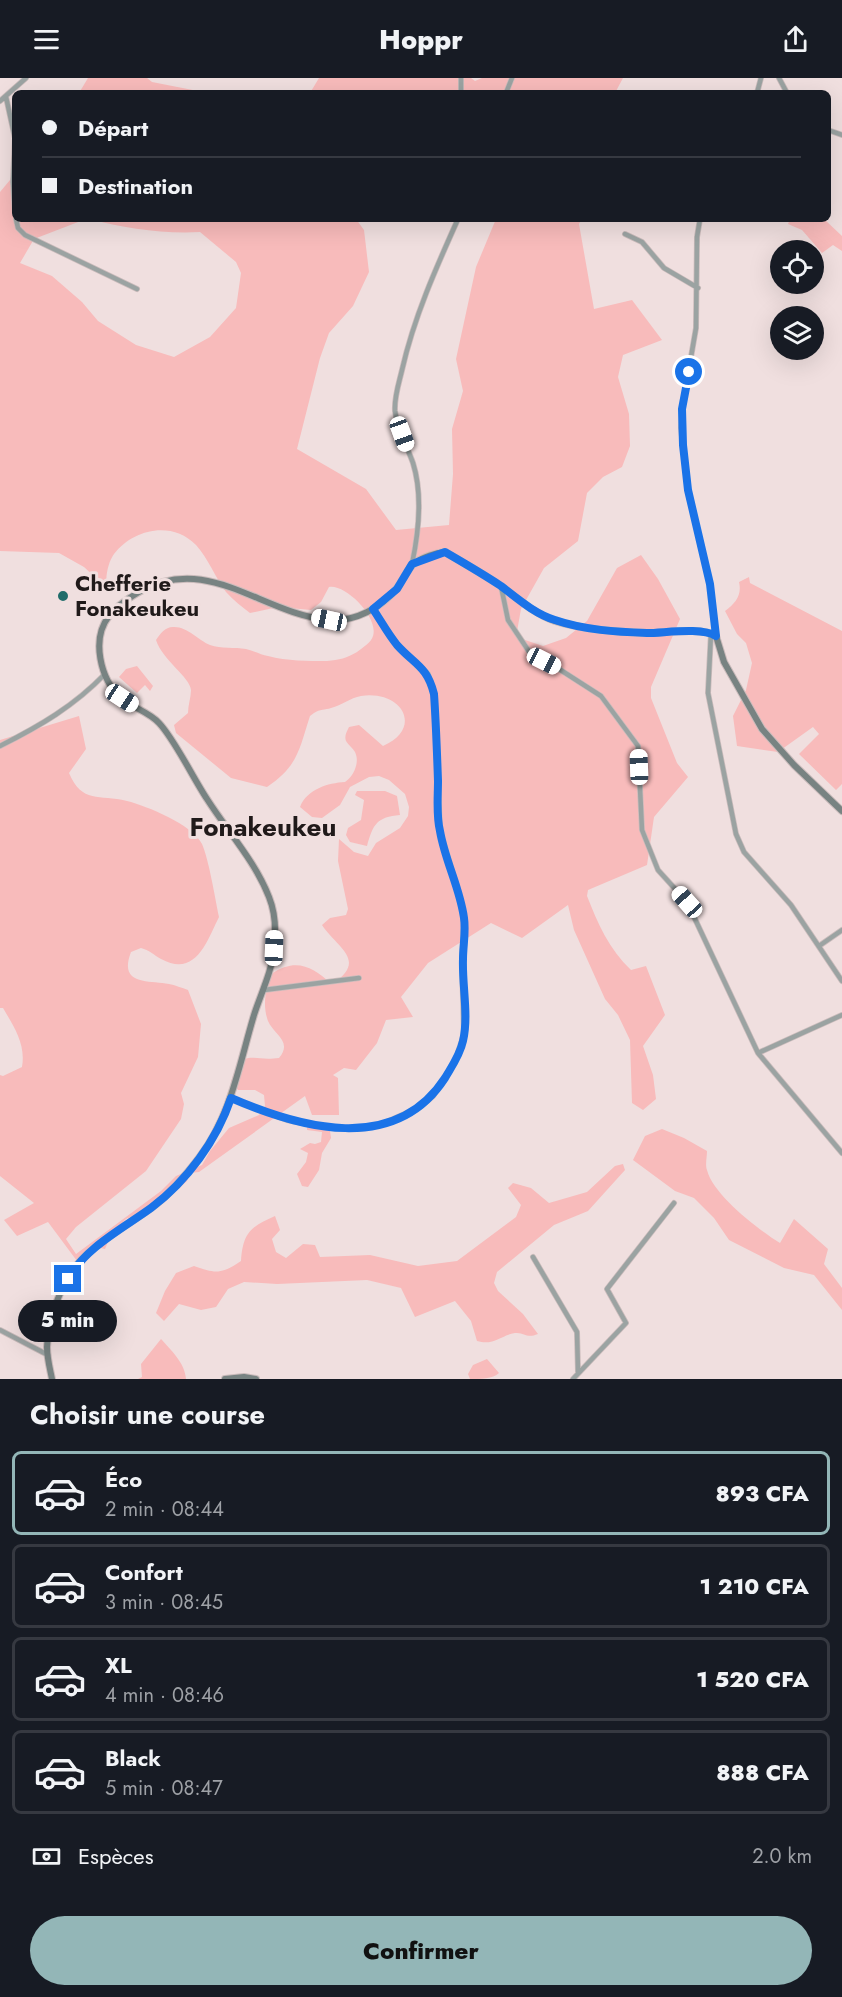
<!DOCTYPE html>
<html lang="fr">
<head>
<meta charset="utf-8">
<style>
	:root { --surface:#171b24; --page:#242831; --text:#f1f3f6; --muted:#9ea1a6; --line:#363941; --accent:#93b6b7 }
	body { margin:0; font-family:Jost,sans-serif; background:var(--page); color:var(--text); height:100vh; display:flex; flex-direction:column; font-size:22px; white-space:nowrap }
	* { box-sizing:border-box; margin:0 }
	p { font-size:20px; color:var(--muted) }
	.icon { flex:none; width:33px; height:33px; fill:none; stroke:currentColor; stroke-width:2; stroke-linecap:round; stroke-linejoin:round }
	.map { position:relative; height:1301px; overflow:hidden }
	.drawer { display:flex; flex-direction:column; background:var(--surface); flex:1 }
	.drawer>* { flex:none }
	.hud { position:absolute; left:12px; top:12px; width:819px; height:132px; border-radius:9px; box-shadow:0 6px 24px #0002; display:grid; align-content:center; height:132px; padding:0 30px; background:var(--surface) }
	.tools { position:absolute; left:770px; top:162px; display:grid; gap:12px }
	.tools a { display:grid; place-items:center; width:54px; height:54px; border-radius:50%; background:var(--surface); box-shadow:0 6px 24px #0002; font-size:30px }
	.end { position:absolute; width:27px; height:27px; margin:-14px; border:8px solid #1a73e8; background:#fff; box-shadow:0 0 0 3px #fff }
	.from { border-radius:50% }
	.bubble { position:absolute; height:42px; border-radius:21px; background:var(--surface); box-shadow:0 6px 24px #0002; font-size:20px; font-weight:800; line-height:42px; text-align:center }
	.car { position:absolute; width:18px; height:36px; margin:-18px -9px; border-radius:8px; box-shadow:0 0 4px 2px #0007; background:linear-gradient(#fff 24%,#345 0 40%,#fff 0 76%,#345 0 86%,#fff 0) }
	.hud b { display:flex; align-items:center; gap:21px; height:57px; font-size:22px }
	.hud b+b { border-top:2px solid var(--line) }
	.hud i { width:15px; height:15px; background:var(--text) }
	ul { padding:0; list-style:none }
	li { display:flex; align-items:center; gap:18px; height:84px; margin:0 12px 9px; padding:0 18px; border:3px solid var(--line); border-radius:9px }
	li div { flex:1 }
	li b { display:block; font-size:22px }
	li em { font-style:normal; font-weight:800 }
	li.on { border-color:var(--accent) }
	li>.icon { width:54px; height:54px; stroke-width:1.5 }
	h2 { padding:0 30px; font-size:27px; line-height:72px }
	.pay { display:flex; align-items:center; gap:15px; height:66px; padding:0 30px; font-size:22px }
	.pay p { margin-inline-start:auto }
	.action { display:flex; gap:12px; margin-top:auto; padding:12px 30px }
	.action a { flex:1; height:69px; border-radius:36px; background:var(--accent); color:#111; font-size:24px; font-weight:800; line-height:69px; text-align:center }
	header { display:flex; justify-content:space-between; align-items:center; height:78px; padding:0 30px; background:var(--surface); font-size:27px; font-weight:800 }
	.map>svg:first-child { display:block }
	.green { fill:#f8bbbb }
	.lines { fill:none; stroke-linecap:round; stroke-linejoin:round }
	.street-casing { stroke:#cbbcbc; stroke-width:6 }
	.secondary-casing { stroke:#cbbcbc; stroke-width:8 }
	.street { stroke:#9ba3a2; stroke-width:4.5 }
	.secondary { stroke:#788382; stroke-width:6 }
	.route { stroke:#1a73e8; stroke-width:8 }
	.poi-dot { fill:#206c6a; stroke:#f0dfdf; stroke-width:2 }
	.labels { text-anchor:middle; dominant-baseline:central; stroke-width:6; stroke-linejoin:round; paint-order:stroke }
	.poi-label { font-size:22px; font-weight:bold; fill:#201a1a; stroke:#f0dfdf; text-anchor:start }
	.quarter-label { font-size:26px; font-weight:bold; fill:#201a1a; stroke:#f0dfdf }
</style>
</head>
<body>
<header><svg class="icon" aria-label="menu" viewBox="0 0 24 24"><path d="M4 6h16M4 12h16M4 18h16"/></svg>Hoppr<svg class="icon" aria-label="share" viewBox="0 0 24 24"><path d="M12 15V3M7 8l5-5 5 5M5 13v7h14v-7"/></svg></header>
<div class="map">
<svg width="842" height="1301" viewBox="0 0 842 1301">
	<rect width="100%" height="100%" fill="#f0dfdf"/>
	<!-- green -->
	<path class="green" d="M88,0H147L152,4L208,15H79Z
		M319,0H471L475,3L482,0H623L615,15H310Z
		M15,96V141H86L34,161L20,185L52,198L82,224L98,243L136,267L174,279L210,259L236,230L241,195L236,184L200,154C161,156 126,150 88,141H356L364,152L369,194L353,228L329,255L320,280L297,371L366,411L396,452L449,447L453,396L452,351L463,313L456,281L476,189L496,141H582L579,146L594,231L632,222L662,262L623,277L618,299L629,336L630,368L622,389L603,399L587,415L578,463L544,490L521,531L516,559L543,568L566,560L587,543L617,490L641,477L658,501L680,541L651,609V620L677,685L688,699L654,739L647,787L588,812L587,818C598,846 609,871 631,892L646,888L665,937L643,968L653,997L656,1021L643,1032L632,1025L630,962L618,937L605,921L574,852L568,827L522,860L491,845L428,885L401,919L413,939L386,942L377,965L356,992L344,990L333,997L338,1000L339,1037H312L305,1018L199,1094L190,1095L187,1103L161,1127L126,1141L111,1157L105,1171L92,1168L77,1183L48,1144L17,1158L4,1142L34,1125L0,1098V997L3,998L22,989C26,966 14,949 3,930H0V662L79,638L86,671L69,695C82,726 99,716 127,723C147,728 193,747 202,766C209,782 215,820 219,839C207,863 196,900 161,881C154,877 149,872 141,870L131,874C118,908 149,902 169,906C175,907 182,910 188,912L201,946L198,979L181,1015L184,1026L181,1041L146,1093L76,1149L66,1161L76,1176L161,1113L176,1098L202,1087L210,1073L229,1050L259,1037L265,1028L264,1017L255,1012H238L231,1004C244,968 249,984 279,980C293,963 274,957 268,943C262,926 266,912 271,896C297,879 312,889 332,906C369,882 336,869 322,847L330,840L346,837L348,831L338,783L339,761L354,774L368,778L376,765L400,750L408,738L409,729L405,716L389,702L379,698L369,699L350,709L340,727L322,740L312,739L300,729C307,711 328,705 345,704C354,698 360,684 355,674C353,670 348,667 346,663C344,658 347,653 349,649L359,647L383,668C424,650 402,612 361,618C350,620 342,627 331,630C325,632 320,631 314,635L310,638C299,672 298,688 267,709L231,700L176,655L174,647L188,635C188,627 191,619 191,612C190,599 163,583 156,562C160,556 165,549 173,549C187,548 198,562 210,567C221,571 235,569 246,571C254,573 261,577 268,578C287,583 308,583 327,583C339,582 347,580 357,574C363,569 371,565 373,558C379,540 346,506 329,509L321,524L311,532L278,529L250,535C242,529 233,522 226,514C215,499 208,480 196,467C172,442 133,451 114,476C108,484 104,502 108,511L84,489L59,475L0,473V114Z
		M790,141H824L842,158V173L833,167L822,175L802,152L788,146Z
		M749,499L750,505L842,553V706L836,712L799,676L819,656L813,649L778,674L737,668L733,638L746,612L752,585L746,565L737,556L725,533C736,525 742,517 739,504Z
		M137,588L153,608L150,613L145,607L137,615L119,599L126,591Z
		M357,713H385L397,718L400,737C377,739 373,746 367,768L350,764L346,757L348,750L361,742L364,722L355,717Z
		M324,1045L329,1046L331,1060L322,1075L319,1092L308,1109L302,1108L297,1096L306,1084L308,1075L300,1071L310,1065L315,1066L321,1064L322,1054L307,1052V1049Z
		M662,1051L684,1060L707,1073C707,1079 705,1087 707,1092C713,1117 759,1152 780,1165L794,1141L828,1171L824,1186L842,1210V1232L814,1197L784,1190L729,1162L714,1140L694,1120L675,1113L633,1082L645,1058Z
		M623,1086L625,1092L588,1133L554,1147L497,1194L494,1205L498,1213L523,1236L538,1256C526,1261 525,1254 515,1255C501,1257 494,1268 477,1263L471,1243L455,1223L415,1239L401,1210L367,1202L277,1206L244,1204L228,1211L216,1229L201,1232L179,1226L164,1243L156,1235L165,1213L176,1195L194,1188C216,1196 222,1196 241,1183C243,1155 250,1149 275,1138L280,1152L272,1161L276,1174L286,1180L303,1166L315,1167L320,1179L370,1177L418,1188L457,1183L516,1139L521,1127L508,1110L513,1105L531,1110L549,1125L587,1114L615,1088Z
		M161,1261C171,1272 185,1285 186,1301H138L142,1299L141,1286Z
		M487,1281L499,1295C493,1301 480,1301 470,1301L468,1296L473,1287Z"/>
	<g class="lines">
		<defs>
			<path id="street" d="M461,0V15
				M779,0L787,15
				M506,15L512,0
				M757,15L761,0
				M6,19L15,60L13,104L15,135
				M0,23L26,0
				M828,52L842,57
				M16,141L18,150L25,157L137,211
				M700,141L697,159L696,250L682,331L681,350L688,412L710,506L716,558
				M625,156L642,164L664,190L698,210
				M412,486C419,453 423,417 413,385C407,368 397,351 395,333C394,319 399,305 402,292C414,239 436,190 458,141
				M501,508L508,542L530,575L559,591L601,618L638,668L642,752L658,792L687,824L758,975L842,1075
				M711,555L708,615L736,756L744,774L791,827L842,903
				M0,668C40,648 74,628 105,596
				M819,868L842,852
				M264,912L359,900
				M758,975L842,937
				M231,1020L287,1042L324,1049L358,1051L380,1047L420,1029L433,1018L455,984L464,956L462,882L464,844L458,812L440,753L434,616L428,596L399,569L373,531
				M533,1179L577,1254L578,1294
				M0,1252L48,1277
				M573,1301L626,1245L607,1211L674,1125"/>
			<path id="secondary" d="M52,1301C50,1291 47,1280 47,1269C48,1240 62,1202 82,1181C103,1160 131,1145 155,1127C172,1114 186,1097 199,1080C231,1038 239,987 254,937C261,915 272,894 274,870C276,854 275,834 269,819C255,783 228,754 207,721C193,700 175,662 159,645C149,634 133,630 121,620C100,601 91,561 109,538C116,528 129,520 139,514C208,474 261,536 329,542C355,544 381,530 397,510C403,503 407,490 415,485C423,479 436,475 445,474C464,485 483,496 501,508C518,521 535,536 555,543C584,552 617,554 647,555C666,555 700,549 716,558L724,584L762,651L794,687L842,733
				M225,1301L244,1299L256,1301"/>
		</defs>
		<!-- street casing -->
		<use href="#street" class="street-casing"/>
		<!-- secondary casing -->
		<use href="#secondary" class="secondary-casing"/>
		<!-- street -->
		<use href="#street" class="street"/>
		<!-- secondary -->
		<use href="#secondary" class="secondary"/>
	</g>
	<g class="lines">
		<!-- route -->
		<path class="route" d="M68,1201C86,1169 122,1151 151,1130C187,1103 217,1062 231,1020C300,1050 395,1077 445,1000C452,988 460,977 463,963C469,937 462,908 463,881C463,868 466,854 464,840C460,810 445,783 440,753C436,737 438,719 438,703C437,674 436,645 434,616C427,588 415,587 397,567C388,556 381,543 373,531L397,511L412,486L445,474C464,485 483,496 501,508C518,521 535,536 555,542C584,552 617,554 647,555C665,555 701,549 716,558L710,506L688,412L683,367L682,331L689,294"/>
	</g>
	<!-- markers -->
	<circle class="poi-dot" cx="63" cy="518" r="6"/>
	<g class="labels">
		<!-- poi labels -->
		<g class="poi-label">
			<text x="75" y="505">Chefferie<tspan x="75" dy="25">Fonakeukeu</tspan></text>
		</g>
		<!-- quarter labels -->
		<g class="quarter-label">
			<text x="263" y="749">Fonakeukeu</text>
		</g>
	</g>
</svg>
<div class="tools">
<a><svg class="icon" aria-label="locate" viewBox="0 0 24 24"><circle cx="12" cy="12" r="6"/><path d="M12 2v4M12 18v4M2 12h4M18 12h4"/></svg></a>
<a><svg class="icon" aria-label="layers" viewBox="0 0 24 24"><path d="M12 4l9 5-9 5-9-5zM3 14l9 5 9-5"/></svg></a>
</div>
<i class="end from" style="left:689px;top:294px"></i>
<i class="end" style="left:68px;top:1201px"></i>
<div class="bubble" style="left:18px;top:1222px;width:99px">5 min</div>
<i class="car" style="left:402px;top:356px;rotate:160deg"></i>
<i class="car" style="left:329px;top:542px;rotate:282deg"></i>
<i class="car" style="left:544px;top:583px;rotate:117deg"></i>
<i class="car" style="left:122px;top:620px;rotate:123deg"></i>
<i class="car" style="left:639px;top:689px;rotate:358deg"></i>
<i class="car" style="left:687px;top:824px;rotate:318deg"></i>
<i class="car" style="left:274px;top:870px;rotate:2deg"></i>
<div class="hud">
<b><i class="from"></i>Départ</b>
<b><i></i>Destination</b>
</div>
</div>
<section class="drawer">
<h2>Choisir une course</h2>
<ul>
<li class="on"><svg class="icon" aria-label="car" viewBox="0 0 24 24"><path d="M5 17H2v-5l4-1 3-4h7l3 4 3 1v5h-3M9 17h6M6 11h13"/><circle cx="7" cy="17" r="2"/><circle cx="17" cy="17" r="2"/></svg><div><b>Éco</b><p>2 min · 08:44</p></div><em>893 CFA</em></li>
<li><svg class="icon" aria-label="car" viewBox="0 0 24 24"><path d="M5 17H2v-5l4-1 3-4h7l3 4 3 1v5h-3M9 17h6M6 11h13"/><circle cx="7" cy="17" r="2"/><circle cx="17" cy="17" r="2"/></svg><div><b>Confort</b><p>3 min · 08:45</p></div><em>1 210 CFA</em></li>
<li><svg class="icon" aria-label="car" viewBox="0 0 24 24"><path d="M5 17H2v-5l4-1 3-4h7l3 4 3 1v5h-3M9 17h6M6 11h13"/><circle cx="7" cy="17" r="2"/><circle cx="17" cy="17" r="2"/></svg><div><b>XL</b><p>4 min · 08:46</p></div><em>1 520 CFA</em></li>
<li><svg class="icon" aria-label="car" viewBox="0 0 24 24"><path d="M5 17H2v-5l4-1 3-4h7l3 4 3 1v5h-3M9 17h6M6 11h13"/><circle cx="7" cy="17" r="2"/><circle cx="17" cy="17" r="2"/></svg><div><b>Black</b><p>5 min · 08:47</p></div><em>888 CFA</em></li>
</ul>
<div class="pay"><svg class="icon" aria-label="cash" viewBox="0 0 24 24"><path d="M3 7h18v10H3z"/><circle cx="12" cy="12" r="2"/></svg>Espèces<p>2.0 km</p></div>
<div class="action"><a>Confirmer</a></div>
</section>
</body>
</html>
